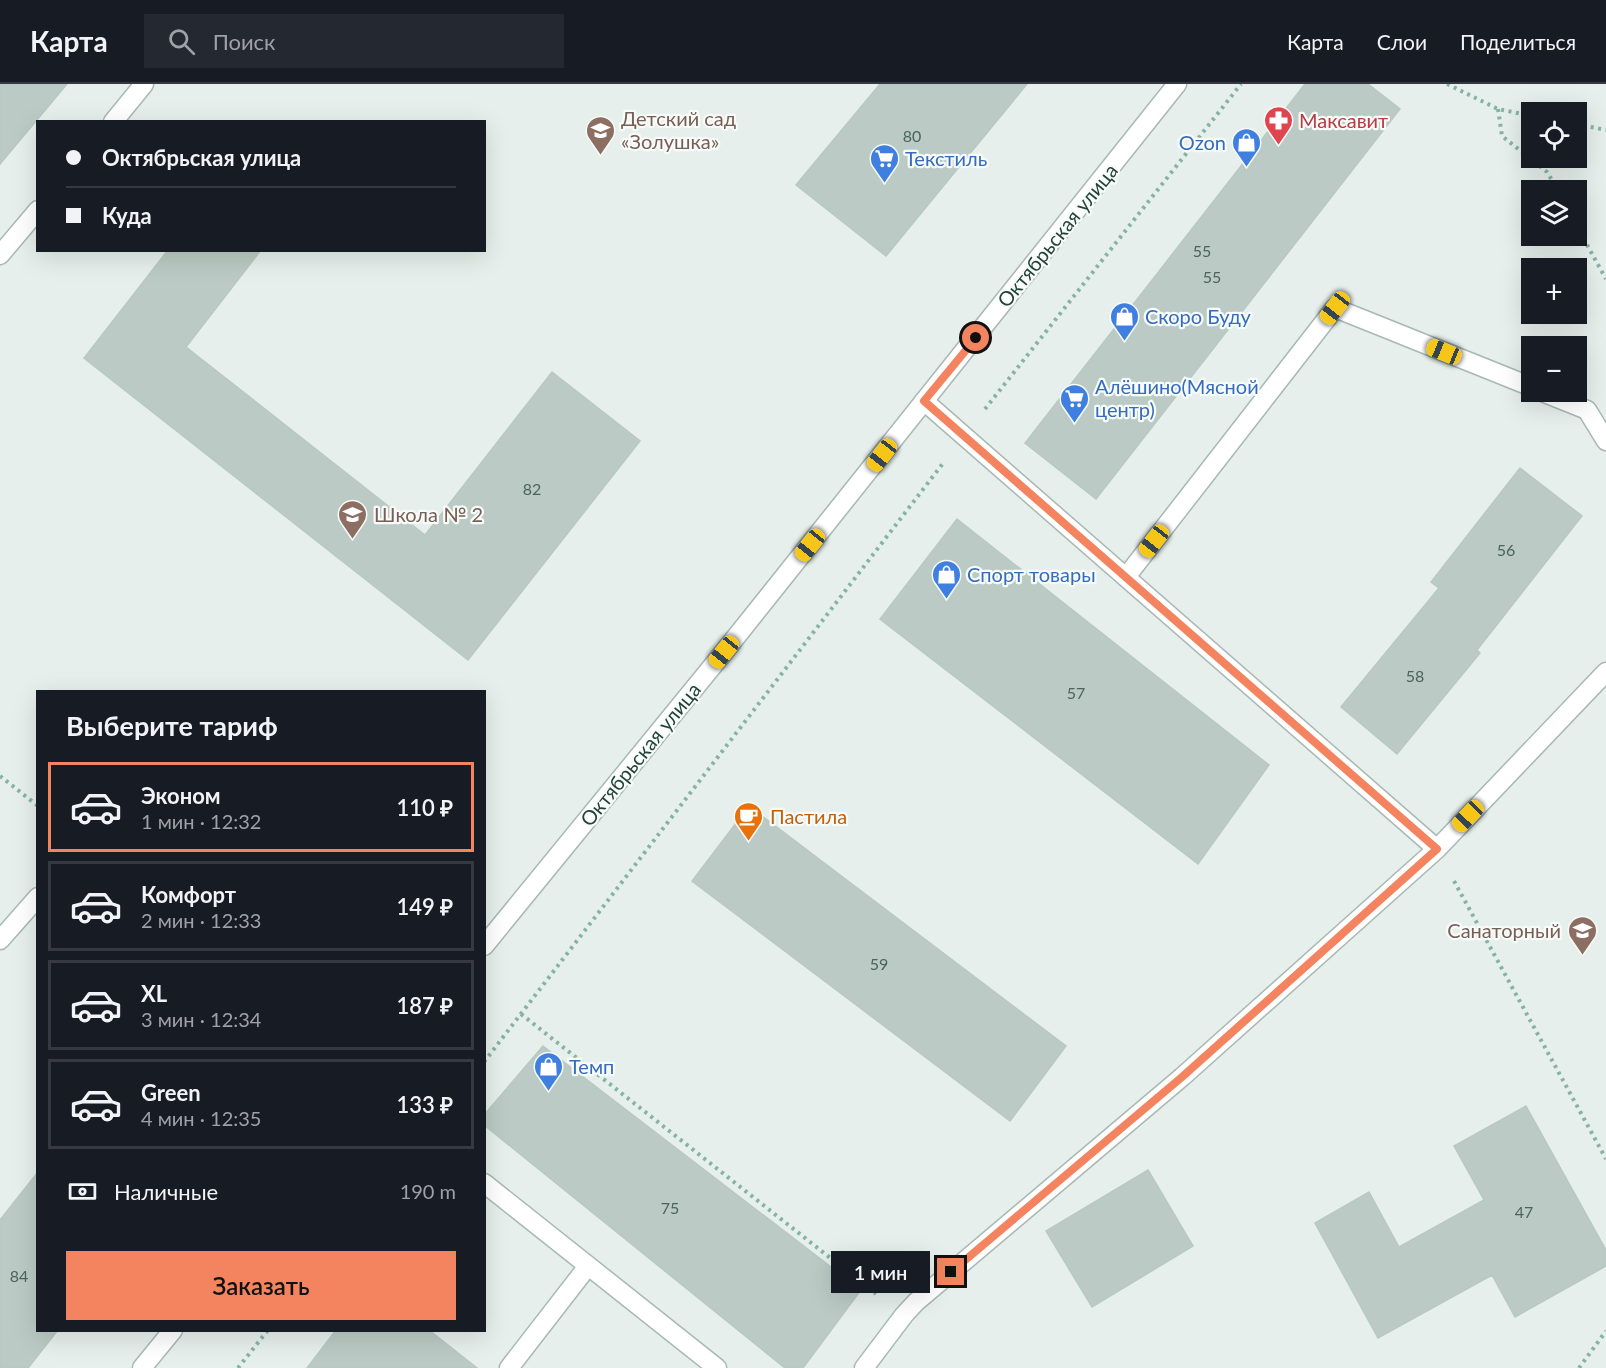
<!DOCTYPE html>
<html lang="ru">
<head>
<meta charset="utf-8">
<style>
	:root { --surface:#171b24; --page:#242831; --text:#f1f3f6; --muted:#9ea1a6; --line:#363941; --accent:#f4845f }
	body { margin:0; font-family:Lato,sans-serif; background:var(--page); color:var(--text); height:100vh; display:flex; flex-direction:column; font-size:22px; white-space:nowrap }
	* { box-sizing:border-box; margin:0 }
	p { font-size:20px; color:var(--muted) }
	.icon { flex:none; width:33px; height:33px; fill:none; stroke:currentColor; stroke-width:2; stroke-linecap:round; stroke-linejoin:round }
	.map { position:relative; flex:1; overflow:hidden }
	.drawer { position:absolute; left:36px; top:606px; width:450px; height:642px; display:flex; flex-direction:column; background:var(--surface); border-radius:0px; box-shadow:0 6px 24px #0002 }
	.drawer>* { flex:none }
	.hud { position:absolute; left:36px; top:36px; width:450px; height:132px; border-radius:0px; box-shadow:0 6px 24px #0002; display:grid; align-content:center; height:132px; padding:0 30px; background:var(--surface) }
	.controls { position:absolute; left:1521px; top:18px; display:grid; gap:12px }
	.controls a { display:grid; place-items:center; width:66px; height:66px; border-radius:0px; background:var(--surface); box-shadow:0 6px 24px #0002; font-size:30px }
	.end { position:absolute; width:27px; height:27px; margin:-14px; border:8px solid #f4845f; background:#111; box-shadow:0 0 0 3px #111 }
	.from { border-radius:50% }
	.bubble { position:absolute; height:42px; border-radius:0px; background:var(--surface); box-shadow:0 6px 24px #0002; font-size:20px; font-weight:600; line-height:42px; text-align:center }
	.car { position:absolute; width:18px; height:36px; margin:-18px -9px; border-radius:8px; box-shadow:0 0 4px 2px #0007; background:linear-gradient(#f5c518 24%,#345 0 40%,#f5c518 0 76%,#345 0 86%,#f5c518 0) }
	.hud b { display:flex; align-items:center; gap:21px; height:57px; font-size:22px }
	.hud b+b { border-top:2px solid var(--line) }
	.hud i { width:15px; height:15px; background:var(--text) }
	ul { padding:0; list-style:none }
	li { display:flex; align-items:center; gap:18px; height:90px; margin:0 12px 9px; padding:0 18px; border:3px solid var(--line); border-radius:0px }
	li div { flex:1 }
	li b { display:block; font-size:22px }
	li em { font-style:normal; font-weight:600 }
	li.active { border-color:var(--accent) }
	li>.icon { width:54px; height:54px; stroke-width:1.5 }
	h2 { padding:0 30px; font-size:27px; line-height:72px }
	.pay { display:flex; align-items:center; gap:15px; height:66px; padding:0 30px; font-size:22px }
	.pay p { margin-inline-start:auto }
	.cta { display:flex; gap:12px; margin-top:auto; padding:12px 30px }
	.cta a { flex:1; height:69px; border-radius:0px; background:var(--accent); color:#111; font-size:24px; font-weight:600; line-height:69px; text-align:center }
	header { display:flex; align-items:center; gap:36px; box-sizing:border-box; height:84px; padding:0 30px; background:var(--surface); border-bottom:2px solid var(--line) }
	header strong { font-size:28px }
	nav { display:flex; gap:33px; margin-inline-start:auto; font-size:21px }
	.search { width:420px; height:54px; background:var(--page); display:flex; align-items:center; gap:15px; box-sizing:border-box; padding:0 21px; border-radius:0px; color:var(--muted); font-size:22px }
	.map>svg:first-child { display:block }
	.building { fill:#bbcac4; stroke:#b8c9c2; stroke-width:1.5 }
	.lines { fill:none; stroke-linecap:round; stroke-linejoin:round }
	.lane-casing { stroke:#a8b8b2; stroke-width:21 }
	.street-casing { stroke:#a8b8b2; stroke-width:21 }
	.path { stroke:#86b3a5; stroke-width:4; stroke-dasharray:3 4.5; stroke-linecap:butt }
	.lane { stroke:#fff; stroke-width:18 }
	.street { stroke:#fff; stroke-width:18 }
	.route { stroke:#f4845f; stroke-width:8 }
	.labels { text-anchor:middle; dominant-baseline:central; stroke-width:4.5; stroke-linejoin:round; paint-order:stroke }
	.number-label { font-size:16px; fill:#4a645c }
	.education-label { font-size:20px; fill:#785e54; stroke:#f7fbf9; text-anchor:start }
	.health-label { font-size:20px; fill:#be3a42; stroke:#f7fbf9; text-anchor:start }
	.shop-label { font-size:20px; fill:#366cbe; stroke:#f7fbf9; text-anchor:start }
	.street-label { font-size:20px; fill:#24423a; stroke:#f7fbf9 }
	.food-label { font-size:20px; fill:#c56008; stroke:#f7fbf9; text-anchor:start }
</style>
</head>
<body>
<header>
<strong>Карта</strong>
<div class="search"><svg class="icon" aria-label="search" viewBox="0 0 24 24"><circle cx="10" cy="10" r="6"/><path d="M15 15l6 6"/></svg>Поиск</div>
<nav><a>Карта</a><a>Слои</a><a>Поделиться</a></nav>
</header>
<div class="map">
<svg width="1606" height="1284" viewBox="0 0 1606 1284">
	<rect width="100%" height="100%" fill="#e6efeb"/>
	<!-- building -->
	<path class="building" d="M0,0H67L0,80Z
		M880,0H1027L886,172L796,101Z
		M1305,0H1368L1400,25L1096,415L1025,359Z
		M168,166H261L186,263L425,451L552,288L640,357L468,576L84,274Z
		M1520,384L1582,432L1477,566L1480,569L1397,670L1341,623L1439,504L1431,498Z
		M957,435L1269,681L1198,780L880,535Z
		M749,722L1066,962L1010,1037L692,797Z
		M543,962L861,1206L803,1284H785L484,1041V1031Z
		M1526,1022L1606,1166V1182L1515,1233L1492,1191L1378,1254L1315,1139L1369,1108L1399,1163L1484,1116L1454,1062Z
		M1148,1086L1193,1162L1092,1223L1046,1147Z
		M38,1088V1246H58L28,1284H0V1136Z
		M336,1246H429L477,1284H307Z"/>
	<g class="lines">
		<defs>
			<path id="lane" d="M1542,308L1587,326L1606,357
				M924,317L1437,765
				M1126,493L1335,224L1532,303
				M484,1099L717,1284
				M509,1284L588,1182
				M864,1284L904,1231L916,1218L1182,993L1437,765L1606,588"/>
			<path id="street" d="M113,38L144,0
				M0,171L38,126
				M0,856L38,813
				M484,862L724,568L1177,0
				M142,1284L173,1246"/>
		</defs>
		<!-- lane casing -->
		<use href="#lane" class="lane-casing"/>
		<!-- street casing -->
		<use href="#street" class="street-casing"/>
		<!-- path -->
		<path class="path" d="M1447,0L1498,25L1532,32
			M1498,25L1502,52L1547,88L1558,106
			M1576,40L1606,46
			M1576,141L1606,195
			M985,325L1241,0
			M0,692L38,722
			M1454,797L1606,1075
			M521,930L876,1210
			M484,978L944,378
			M238,1284L268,1246
			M1579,1284L1606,1247"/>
		<!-- lane -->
		<use href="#lane" class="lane"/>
		<!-- street -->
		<use href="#street" class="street"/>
	</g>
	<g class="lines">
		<!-- route -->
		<path class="route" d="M951,1188L1182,993L1437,765L924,317L976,254"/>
	</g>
	<!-- icons -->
	<defs>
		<symbol id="pharmacy-pin" viewBox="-11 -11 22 30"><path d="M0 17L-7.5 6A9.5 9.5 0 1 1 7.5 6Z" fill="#e0444e" stroke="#f7fbf9"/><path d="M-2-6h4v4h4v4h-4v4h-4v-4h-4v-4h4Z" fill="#fff"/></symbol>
		<symbol id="school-pin" viewBox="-11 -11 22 30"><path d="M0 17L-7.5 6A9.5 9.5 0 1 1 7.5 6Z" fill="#8d6e63" stroke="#f7fbf9"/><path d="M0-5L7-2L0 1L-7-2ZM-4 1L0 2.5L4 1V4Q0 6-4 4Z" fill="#fff"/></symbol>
		<symbol id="shop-pin" viewBox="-11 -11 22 30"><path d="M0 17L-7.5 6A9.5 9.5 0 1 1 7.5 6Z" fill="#3f7fe0" stroke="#f7fbf9"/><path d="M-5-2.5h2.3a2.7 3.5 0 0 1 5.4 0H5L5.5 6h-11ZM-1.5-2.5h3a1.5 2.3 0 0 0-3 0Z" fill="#fff"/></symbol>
		<symbol id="supermarket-pin" viewBox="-11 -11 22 30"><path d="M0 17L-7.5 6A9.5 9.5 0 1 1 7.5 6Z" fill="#3f7fe0" stroke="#f7fbf9"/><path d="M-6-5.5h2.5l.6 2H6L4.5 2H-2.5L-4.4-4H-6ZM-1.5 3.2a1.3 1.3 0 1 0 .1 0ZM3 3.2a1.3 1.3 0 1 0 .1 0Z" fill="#fff"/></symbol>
		<symbol id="cafe-pin" viewBox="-11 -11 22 30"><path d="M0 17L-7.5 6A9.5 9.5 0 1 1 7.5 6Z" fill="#e8710a" stroke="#f7fbf9"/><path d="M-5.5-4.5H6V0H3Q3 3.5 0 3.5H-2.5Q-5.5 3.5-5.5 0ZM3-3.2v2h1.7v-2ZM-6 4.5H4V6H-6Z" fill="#fff"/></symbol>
	</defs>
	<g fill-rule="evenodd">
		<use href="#pharmacy-pin" x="1262" y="20" width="33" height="45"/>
		<use href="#school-pin" x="584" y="30" width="33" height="45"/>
		<use href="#shop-pin" x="1230" y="42" width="33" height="45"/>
		<use href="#supermarket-pin" x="868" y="58" width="33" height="45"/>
		<use href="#shop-pin" x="1108" y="216" width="33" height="45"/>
		<use href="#supermarket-pin" x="1058" y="298" width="33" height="45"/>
		<use href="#school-pin" x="336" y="414" width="33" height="45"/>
		<use href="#shop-pin" x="930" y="474" width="33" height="45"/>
		<use href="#cafe-pin" x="732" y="716" width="33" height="45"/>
		<use href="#school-pin" x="1566" y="830" width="33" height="45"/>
		<use href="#shop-pin" x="532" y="966" width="33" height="45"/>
	</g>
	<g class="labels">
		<!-- number labels -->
		<g class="number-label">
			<text x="912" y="51">80</text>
			<text x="1202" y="166">55</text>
			<text x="1212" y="192">55</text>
			<text x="532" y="404">82</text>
			<text x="1506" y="465">56</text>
			<text x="1415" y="591">58</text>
			<text x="1076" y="608">57</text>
			<text x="879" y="879">59</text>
			<text x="670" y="1123">75</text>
			<text x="1524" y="1127">47</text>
			<text x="19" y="1191">84</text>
		</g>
		<!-- education labels -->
		<g class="education-label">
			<text x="621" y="34">Детский сад<tspan x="621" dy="23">«Золушка»</tspan></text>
			<text x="374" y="430">Школа № 2</text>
			<text x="1561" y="846" text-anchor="end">Санаторный</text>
		</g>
		<!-- health labels -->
		<g class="health-label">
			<text x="1299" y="36">Максавит</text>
		</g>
		<!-- shop labels -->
		<g class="shop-label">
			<text x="1226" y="58" text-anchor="end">Ozon</text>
			<text x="905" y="74">Текстиль</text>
			<text x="1145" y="232">Скоро Буду</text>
			<text x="1095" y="302">Алёшино(Мясной<tspan x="1095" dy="23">центр)</tspan></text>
			<text x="967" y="490">Спорт товары</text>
			<text x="569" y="982">Темп</text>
		</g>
		<!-- street labels -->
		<g class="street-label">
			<text transform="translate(1057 151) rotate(-51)">Октябрьская улица</text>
			<text transform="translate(640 670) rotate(-51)">Октябрьская улица</text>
		</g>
		<!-- food labels -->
		<g class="food-label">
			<text x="770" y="732">Пастила</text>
		</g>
	</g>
</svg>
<div class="controls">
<a><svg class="icon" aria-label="locate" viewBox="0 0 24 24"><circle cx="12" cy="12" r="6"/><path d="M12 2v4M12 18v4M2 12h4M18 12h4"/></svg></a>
<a><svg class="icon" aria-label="layers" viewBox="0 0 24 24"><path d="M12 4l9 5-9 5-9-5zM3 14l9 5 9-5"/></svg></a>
<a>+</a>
<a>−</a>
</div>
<i class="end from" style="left:976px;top:254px"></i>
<i class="end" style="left:951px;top:1188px"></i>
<div class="bubble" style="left:831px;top:1167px;width:99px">1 мин</div>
<i class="car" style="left:1335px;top:224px;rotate:218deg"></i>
<i class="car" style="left:1444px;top:268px;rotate:292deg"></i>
<i class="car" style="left:882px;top:371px;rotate:218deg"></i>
<i class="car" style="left:1154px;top:457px;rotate:218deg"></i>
<i class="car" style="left:810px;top:461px;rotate:219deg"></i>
<i class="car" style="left:724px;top:568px;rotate:219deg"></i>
<i class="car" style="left:1468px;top:732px;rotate:224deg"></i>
<div class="hud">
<b><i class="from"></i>Октябрьская улица</b>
<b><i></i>Куда</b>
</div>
<section class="drawer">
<h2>Выберите тариф</h2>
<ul>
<li class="active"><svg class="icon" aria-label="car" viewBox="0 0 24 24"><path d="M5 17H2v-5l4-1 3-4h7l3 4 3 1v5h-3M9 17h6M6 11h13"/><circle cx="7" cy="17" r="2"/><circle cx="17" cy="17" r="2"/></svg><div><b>Эконом</b><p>1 мин · 12:32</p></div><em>110 ₽</em></li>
<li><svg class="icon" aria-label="car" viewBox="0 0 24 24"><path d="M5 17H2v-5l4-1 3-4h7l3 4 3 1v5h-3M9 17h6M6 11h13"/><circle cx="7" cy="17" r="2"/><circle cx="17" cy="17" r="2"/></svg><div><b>Комфорт</b><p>2 мин · 12:33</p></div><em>149 ₽</em></li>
<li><svg class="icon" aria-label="car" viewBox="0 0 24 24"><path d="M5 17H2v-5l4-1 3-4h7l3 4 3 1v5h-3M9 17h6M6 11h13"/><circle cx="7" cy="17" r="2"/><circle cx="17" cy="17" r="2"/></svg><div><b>XL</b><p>3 мин · 12:34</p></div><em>187 ₽</em></li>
<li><svg class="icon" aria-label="car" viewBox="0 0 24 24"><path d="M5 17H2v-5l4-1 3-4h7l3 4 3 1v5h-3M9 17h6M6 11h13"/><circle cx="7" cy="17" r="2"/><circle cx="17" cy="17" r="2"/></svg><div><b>Green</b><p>4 мин · 12:35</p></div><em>133 ₽</em></li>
</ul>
<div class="pay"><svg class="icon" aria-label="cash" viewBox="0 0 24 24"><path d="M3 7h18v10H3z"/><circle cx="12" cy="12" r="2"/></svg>Наличные<p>190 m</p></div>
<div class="cta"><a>Заказать</a></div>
</section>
</div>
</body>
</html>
